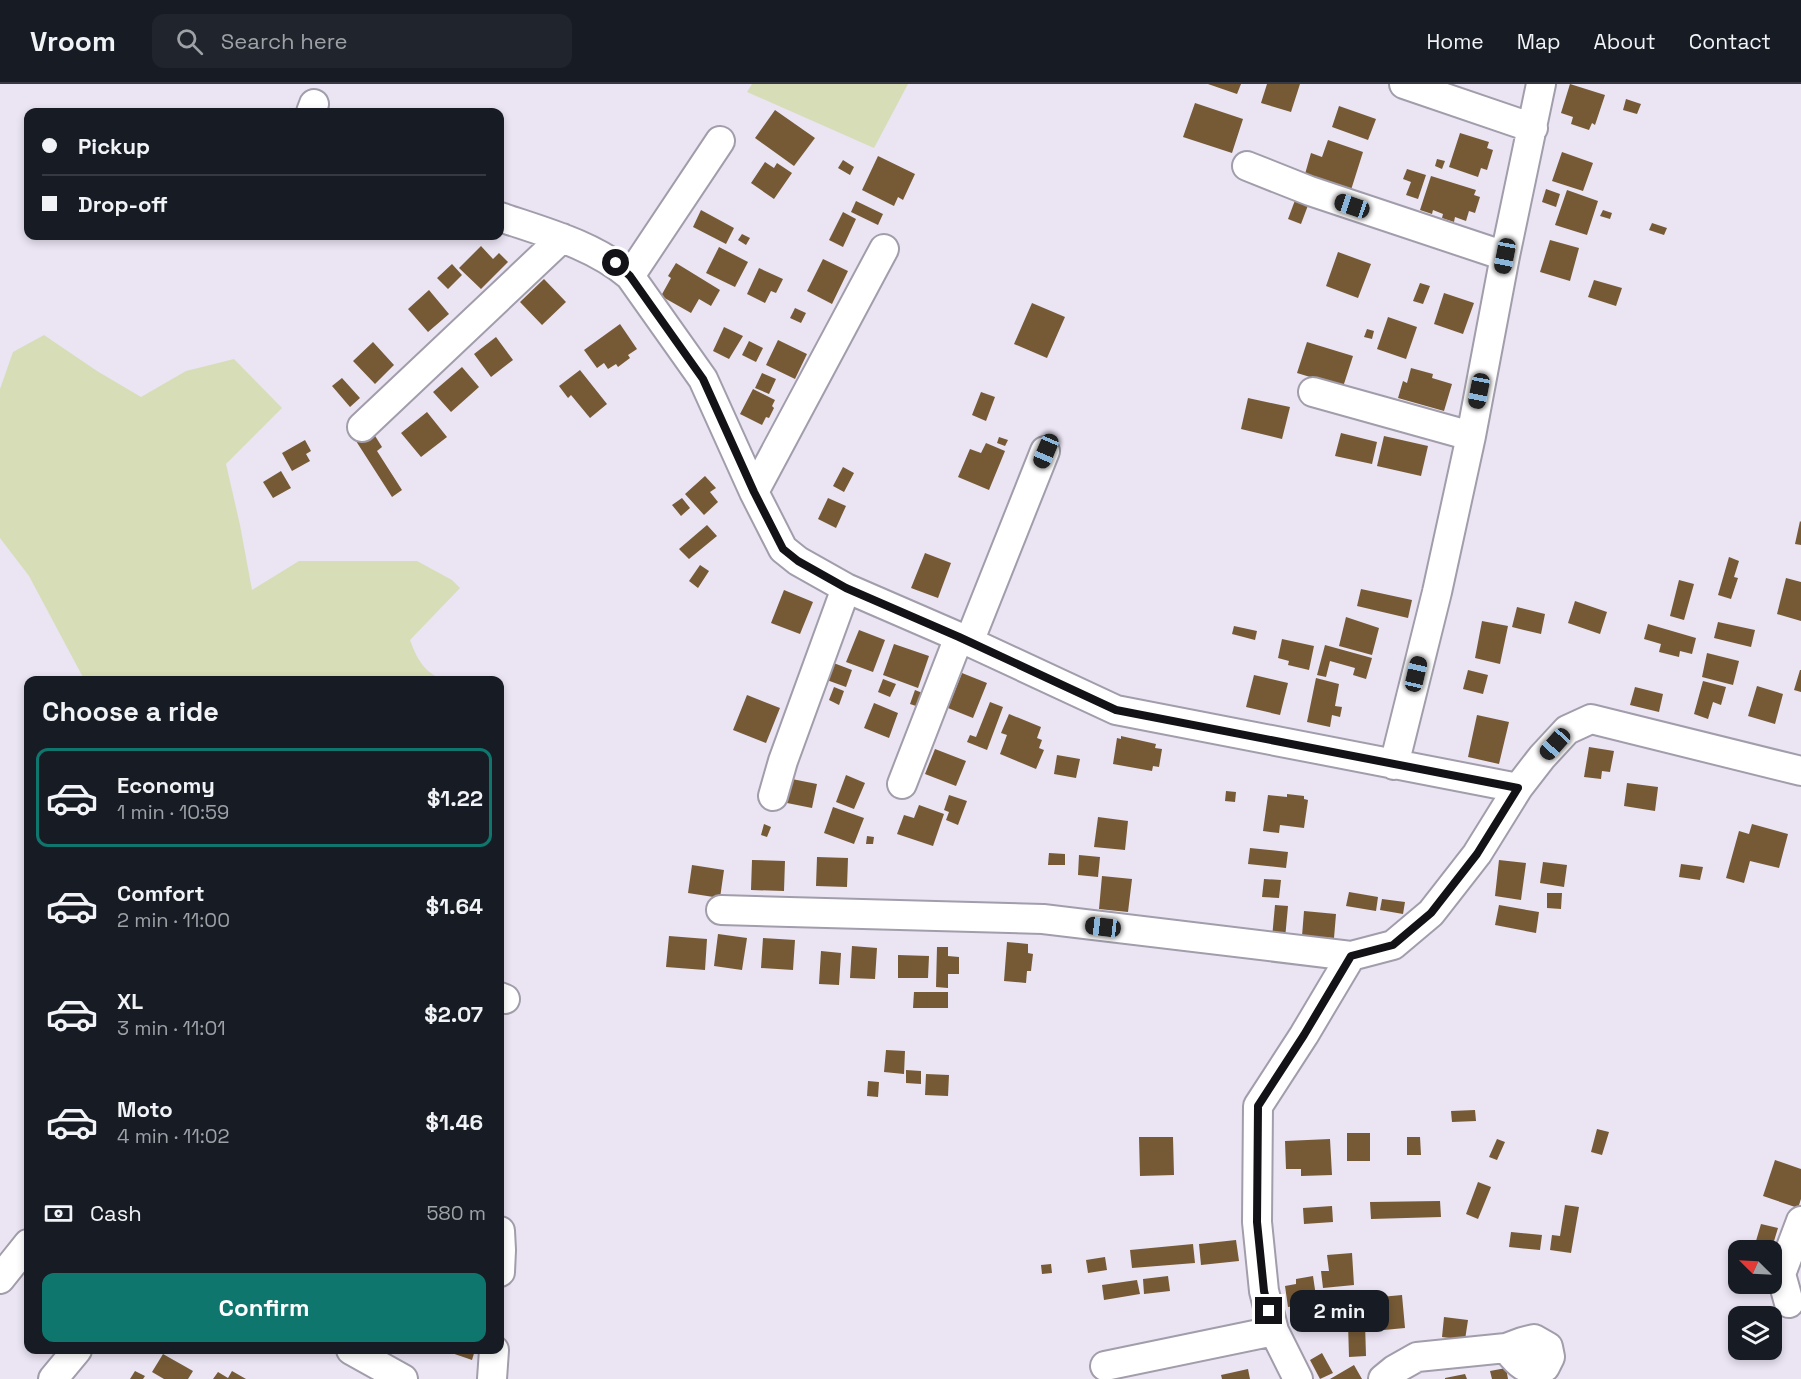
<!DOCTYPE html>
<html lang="en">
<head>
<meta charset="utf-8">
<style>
	:root { --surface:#171b24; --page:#20242c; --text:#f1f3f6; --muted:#9ea1a6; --line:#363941; --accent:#0f766e }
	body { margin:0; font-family:"Space Grotesk",sans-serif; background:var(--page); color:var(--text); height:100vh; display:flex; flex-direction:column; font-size:22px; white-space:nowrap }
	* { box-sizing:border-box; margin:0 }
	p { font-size:20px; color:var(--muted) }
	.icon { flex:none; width:33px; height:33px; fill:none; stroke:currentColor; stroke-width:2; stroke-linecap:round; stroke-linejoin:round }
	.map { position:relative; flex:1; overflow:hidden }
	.side { position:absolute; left:24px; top:592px; width:480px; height:678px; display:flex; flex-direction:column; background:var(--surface); border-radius:12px; box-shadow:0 3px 9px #0003 }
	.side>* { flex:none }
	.top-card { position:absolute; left:24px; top:24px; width:480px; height:132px; border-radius:12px; box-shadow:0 3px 9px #0003; display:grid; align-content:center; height:132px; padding:0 18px; background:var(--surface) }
	.needle { width:39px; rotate:294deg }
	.fabs { position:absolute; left:1728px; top:1156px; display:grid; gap:12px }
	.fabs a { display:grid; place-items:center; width:54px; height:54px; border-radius:12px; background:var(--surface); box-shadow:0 3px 9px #0003; font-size:30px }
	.end { position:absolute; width:27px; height:27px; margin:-14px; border:8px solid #131216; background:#fff; box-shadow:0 0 0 3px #fff }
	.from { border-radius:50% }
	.bubble { position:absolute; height:42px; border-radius:12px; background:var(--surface); box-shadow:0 3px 9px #0003; font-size:20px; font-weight:600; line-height:42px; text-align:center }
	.car { position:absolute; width:18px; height:36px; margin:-18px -9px; border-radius:8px; box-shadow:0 0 4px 2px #0007; background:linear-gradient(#222 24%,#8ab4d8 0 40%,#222 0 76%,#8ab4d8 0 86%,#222 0) }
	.top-card b { display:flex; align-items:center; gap:21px; height:57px; font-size:22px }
	.top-card b+b { border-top:2px solid var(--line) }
	.top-card i { width:15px; height:15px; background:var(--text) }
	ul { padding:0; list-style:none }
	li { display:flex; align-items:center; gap:18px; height:99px; margin:0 12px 9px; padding:0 6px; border:3px solid transparent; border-radius:12px }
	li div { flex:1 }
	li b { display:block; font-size:22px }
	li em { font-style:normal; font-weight:600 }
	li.selected { border-color:var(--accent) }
	li>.icon { width:54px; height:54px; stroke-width:1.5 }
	h2 { padding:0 18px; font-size:27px; line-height:72px }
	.pay { display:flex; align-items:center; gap:15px; height:66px; padding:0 18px; font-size:22px }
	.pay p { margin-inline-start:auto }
	.cta { display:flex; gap:12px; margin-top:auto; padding:12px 18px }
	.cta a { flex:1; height:69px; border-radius:12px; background:var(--accent); color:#fff; font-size:24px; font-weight:600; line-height:69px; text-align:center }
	header { display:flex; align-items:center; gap:36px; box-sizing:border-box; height:84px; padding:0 30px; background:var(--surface); border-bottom:2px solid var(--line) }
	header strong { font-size:28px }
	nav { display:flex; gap:33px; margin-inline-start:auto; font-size:21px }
	.search { width:420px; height:54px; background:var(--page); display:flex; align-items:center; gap:15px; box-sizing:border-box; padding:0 21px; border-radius:12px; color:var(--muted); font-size:22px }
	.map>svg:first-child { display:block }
	.green { fill:#d7deb7 }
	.building { fill:#765a36 }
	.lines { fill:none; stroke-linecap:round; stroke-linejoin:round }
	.minor-casing { stroke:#a29dab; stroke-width:32 }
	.minor { stroke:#fff; stroke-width:28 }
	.route { stroke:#131216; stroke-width:8 }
</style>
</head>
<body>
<header>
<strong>Vroom</strong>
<div class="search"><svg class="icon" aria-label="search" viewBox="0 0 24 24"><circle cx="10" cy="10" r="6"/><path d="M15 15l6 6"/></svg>Search here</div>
<nav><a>Home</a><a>Map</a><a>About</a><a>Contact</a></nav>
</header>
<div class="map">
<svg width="1801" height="1295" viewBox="0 0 1801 1295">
	<rect width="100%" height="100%" fill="#eae4f3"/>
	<!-- green -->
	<path class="green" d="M752,0H908L874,64L747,8Z
		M44,251L97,287L141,313L186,287L234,275L282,324L226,380L240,441L252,506L299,477H417L452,496L460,504L410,556C418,578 427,593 451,597H85L29,492L0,454V305L13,268Z"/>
	<!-- building -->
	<path class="building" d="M1208,0H1241L1237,10Z
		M1267,0H1300L1291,28L1261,19Z
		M1570,0L1605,11L1595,41L1592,39L1589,46L1571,40L1573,33L1561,29Z
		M1626,15L1641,20L1637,30L1623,26Z
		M1195,19L1243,35L1232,69L1183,53Z
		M1339,22L1376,35L1368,56L1332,43Z
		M775,26L815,54L794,82L755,54Z
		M1460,49L1489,58L1487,64L1493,66L1487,86L1481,84L1478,93L1449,83Z
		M1328,56L1363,68L1351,106L1305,90L1311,69L1322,73Z
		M1562,68L1593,79L1583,107L1552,97Z
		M878,72L915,90L903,116L898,113L894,122L862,106Z
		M1437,75L1445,77L1442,85L1435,82Z
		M843,76L854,83L850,91L838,84Z
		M765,78L774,84L777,79L792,89L774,115L751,99Z
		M1407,85L1426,91L1418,115L1406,111L1411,98L1403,95Z
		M1431,92L1476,106L1474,111L1480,113L1475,129L1469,127L1466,137L1455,133L1454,138L1442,134L1443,130L1433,126L1432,130L1420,126Z
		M1546,105L1560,110L1556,123L1542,118Z
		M1567,106L1598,117L1587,151L1555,141Z
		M1297,111L1310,116L1301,140L1288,135Z
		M856,117L883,130L878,141L851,128Z
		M701,126L734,144L726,160L693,143Z
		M1603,126L1612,129L1610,135L1600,132Z
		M843,128L856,135L843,163L829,156Z
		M1652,139L1667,144L1664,151L1649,146Z
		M742,150L750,154L746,161L738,156Z
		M1550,156L1579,164L1570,197L1540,188Z
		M481,162L493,175L499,169L508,178L481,205L459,184Z
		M719,163L748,178L735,203L706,189Z
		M1338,168L1371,180L1358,214L1326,202Z
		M823,175L848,187L832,220L807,207Z
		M676,179L720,206L711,222L699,215L691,229L661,212L671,194L668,192Z
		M452,180L462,191L448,205L437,194Z
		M759,184L783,195L776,209L771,207L765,219L747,210Z
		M544,195L566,218L542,241L520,218Z
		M1594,196L1622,204L1616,222L1588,213Z
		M1420,199L1430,202L1423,220L1413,217Z
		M429,206L449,230L428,248L408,225Z
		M1444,209L1474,219L1463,250L1434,240Z
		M1032,219L1065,233L1047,274L1014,260Z
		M795,224L806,229L801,239L790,234Z
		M1388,233L1417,243L1406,275L1377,265Z
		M620,240L637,265L628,271L630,274L618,283L616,280L608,285L604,279L597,284L584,266Z
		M724,243L743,252L729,275L713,267Z
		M1367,245L1374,247L1372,255L1364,253Z
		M496,253L513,276L491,293L474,270Z
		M778,256L807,270L795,295L766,281Z
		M749,257L763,264L756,278L742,271Z
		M373,258L394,281L375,300L353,277Z
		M1307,258L1353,272L1343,303L1297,289Z
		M462,283L479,303L451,328L433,308Z
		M1411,284L1433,290L1432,294L1452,300L1444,327L1398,314L1403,297L1407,299Z
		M580,286L607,320L590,334L571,311L568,314L559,302Z
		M762,289L776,295L769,310L755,304Z
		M342,294L360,314L350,323L332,302Z
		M753,305L775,316L772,322L774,324L769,334L766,333L762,341L740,330Z
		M981,308L995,313L986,337L972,331Z
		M1248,314L1290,323L1282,355L1241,345Z
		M427,328L447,353L421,373L401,349Z
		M372,347L382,363L377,367L402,406L392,413L356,357Z
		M1341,349L1377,358L1372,380L1335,372Z
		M1384,352L1428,362L1421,392L1377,382Z
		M999,353L1008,356L1005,362L997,359Z
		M305,356L311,367L306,370L310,377L292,387L282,369Z
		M986,359L1005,367L989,406L958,393L970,365L981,369Z
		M843,383L854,389L844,408L833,402Z
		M281,387L291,404L273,414L263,398Z
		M705,392L716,404L710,408L718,418L704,431L685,410Z
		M682,414L690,424L681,432L672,421Z
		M828,414L846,422L836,444L818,435Z
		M1800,437L1801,438V461L1795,460Z
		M707,441L717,452L689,475L679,465Z
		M925,469L951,479L938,514L911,504Z
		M1729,473L1739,477L1734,493L1738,494L1731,515L1718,511Z
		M700,481L709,487L698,504L689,497Z
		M1786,494L1801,498V537L1777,530Z
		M1679,496L1694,500L1684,536L1670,532Z
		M1361,505L1412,516L1408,534L1357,522Z
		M784,506L813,518L800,550L771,539Z
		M1575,517L1607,528L1600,550L1568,539Z
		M1517,523L1545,530L1541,550L1512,543Z
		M1346,533L1379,544L1372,571L1339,562Z
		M1482,537L1508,542L1500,580L1475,574Z
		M1718,538L1755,546L1751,563L1714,554Z
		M1648,540L1696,554L1692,570L1680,567L1679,573L1659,568L1661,560L1644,555Z
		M1234,542L1257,547L1255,556L1232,550Z
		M859,546L885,556L873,588L846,578Z
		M1282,555L1314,562L1309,586L1288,581L1289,577L1278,574Z
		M894,560L929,572L918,604L883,591Z
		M1325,561L1372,574L1366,595L1353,591L1355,584L1330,577L1326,593L1317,591Z
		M1707,569L1739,577L1733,601L1702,593Z
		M831,578L852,586L846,603L824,595Z
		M1468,586L1488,591L1483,610L1463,605Z
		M1800,586H1801V608L1794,606Z
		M962,589L987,599L973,634L948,624Z
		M1254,591L1288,599L1280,631L1246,623Z
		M1316,594L1339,600L1335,622L1342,623L1340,633L1332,631L1330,643L1307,638Z
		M883,595L896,600L890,613L878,608Z
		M1703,597L1726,603L1721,621L1713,618L1708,635L1694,630Z
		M1757,602L1783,610L1775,640L1748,632Z
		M834,603L844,607L839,621L829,616Z
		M1635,603L1663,610L1659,628L1630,621Z
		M915,606L925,610L919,623L910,620Z
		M747,611L780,624L766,659L733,646Z
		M990,618L1003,623L987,666L967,658L970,651L976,653Z
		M874,619L898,629L889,654L864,644Z
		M1009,630L1041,643L1037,654L1042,656L1039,664L1044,666L1036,685L1000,670L1007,651L1001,649Z
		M1477,631L1509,638L1499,680L1468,673Z
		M1121,652L1156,660L1155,664L1162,665L1159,683L1153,682L1152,687L1113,680L1117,654L1121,655Z
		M1589,663L1614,667L1610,688L1602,687L1601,695L1584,693Z
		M935,665L966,677L956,702L925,690Z
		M1057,671L1080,675L1076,694L1054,690Z
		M846,691L865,699L854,725L836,718Z
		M782,693L817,700L812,724L777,717Z
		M1627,699L1658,703L1655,727L1624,722Z
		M1226,707L1236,708L1235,718L1225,717Z
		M1287,710L1304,712V715L1308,716L1304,744L1280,741L1279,749L1263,747L1268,711L1287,713Z
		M949,711L967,717L958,741L946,736L949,728L944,726Z
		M919,721L944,730L933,762L897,750L904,731L914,734Z
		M833,723L864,734L854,760L824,749Z
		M1098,733L1128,737L1125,766L1094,763Z
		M764,740L771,743L767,753L761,751Z
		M1752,740L1788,750L1779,784L1750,777L1744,799L1726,794L1739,747L1749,750Z
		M867,752L874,753L873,760H866Z
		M1250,764L1288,768L1286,784L1248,780Z
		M1049,769L1065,770V781H1048Z
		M1079,771L1100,773L1098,793L1078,791Z
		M817,773L848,774L847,803L816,802Z
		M752,776L785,777L784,807L751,806Z
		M1499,776L1526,779L1521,816L1495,812Z
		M1543,778L1567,781L1564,803L1540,799Z
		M1681,780L1703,783L1700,796L1679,793Z
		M692,781L724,786L720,814L688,809Z
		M1102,792L1132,795L1128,828L1099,825Z
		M1264,795L1281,796L1279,814L1262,813Z
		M1349,808L1378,813L1376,827L1346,822Z
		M1547,809H1562L1561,825L1547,824Z
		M1382,815L1405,818L1403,830L1380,826Z
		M1275,821L1288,822L1285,855L1272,854Z
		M1499,821L1539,828L1536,849L1495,841Z
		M1304,827L1336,830L1334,854L1302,852Z
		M718,850L747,854L742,886L714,882Z
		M669,852L707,855L705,886L666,883Z
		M763,854L795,856L793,886L761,884Z
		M1007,858L1028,860V869L1033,870L1031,887H1027L1026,899L1004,897Z
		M852,862L877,864L875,895L850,894Z
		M937,863H948V872L959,873V890H948V904L936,903Z
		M821,867L841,869L839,901L819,900Z
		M898,871L929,872L928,894H898Z
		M914,908H948V924H913Z
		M886,966L905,967L904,990L884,988Z
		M906,986L921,987V1000L906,999Z
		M926,990L949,991L948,1012L925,1011Z
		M868,997L879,998L878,1013L867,1012Z
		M1475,1026L1476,1037L1452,1038L1451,1027Z
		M1597,1045L1609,1048L1602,1071L1591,1068Z
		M1347,1049H1370V1077H1347Z
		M1139,1053H1173L1174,1091L1140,1092Z
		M1407,1053H1420L1421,1071H1407Z
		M1330,1055L1332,1091L1301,1092V1085H1286L1285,1057Z
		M1497,1055L1505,1058L1497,1076L1489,1073Z
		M1775,1076L1801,1085V1115L1798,1124L1763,1112Z
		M1478,1098L1491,1103L1478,1135L1466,1130Z
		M1440,1117L1441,1133L1371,1135L1370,1118Z
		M1565,1121L1579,1123L1571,1169L1550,1166L1552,1151L1560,1152Z
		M1332,1122L1333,1138L1304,1140L1303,1124Z
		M1761,1140L1778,1144L1771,1167H1753Z
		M1511,1148L1542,1151L1540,1166L1509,1163Z
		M1236,1156L1239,1177L1201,1181L1199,1160Z
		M1193,1160L1195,1179L1132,1184L1130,1166Z
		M1352,1169L1354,1201L1323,1204L1321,1187H1329L1327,1171Z
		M1105,1173L1107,1186L1088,1189L1086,1176Z
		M1051,1180L1052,1189L1042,1190L1041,1181Z
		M1168,1192L1170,1207L1144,1210L1143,1195Z
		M1313,1192L1317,1219L1288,1223L1285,1202L1296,1200V1195Z
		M1137,1196L1140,1210L1104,1216L1102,1201Z
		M1402,1211L1405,1244L1373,1247L1370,1214Z
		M1340,1219L1342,1240L1327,1242L1326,1220Z
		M1444,1233L1468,1236L1465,1256L1442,1253Z
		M1348,1239H1365L1366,1272L1349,1273Z
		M443,1266H475L472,1276Z
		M1322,1269L1333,1289L1320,1295L1310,1276Z
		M163,1270L193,1287L188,1295H164L152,1288Z
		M1354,1281L1362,1295H1330Z
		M1506,1284L1508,1295H1492L1490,1287Z
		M1248,1285L1250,1295H1222L1221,1291Z
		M135,1287L145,1292L143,1295H130Z
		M232,1287L246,1295H213L218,1288L228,1294Z
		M1465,1290L1467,1295H1445V1294Z"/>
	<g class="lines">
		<defs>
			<path id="minor" d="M1404,0L1533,44
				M311,28L314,20
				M1247,82L1310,107L1505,172
				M500,133C544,148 594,161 630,192L703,295L754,408L783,465L798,477L846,504L959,553L1116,626L1518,704
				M630,192L720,57
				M1313,308L1471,352
				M362,343L562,154
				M754,408L884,165
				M969,558L1045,367
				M1394,681L1437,508L1471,352L1505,172L1541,0
				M902,700L959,553
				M773,712L783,677L846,504
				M721,826L1043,835L1351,872
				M500,913L505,915
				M500,1147L501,1166L500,1188
				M0,1195L28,1160
				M1789,1219L1781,1190L1801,1137
				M1534,1255L1548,1263L1550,1273L1545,1283C1525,1289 1517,1278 1506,1264L1522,1258Z
				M351,1266L403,1295
				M1105,1282L1274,1247
				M53,1295L77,1266
				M492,1295L494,1266
				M1298,1295L1274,1247L1264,1207L1257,1138L1258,1022L1304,951L1351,872L1393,861L1431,829L1477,770L1518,704L1542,673L1567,646L1591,635L1801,687
				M1383,1295L1394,1286L1417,1273L1506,1264"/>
		</defs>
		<!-- minor casing -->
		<use href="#minor" class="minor-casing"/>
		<!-- minor -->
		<use href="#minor" class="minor"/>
	</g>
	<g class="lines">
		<!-- route -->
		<path class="route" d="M616,179L630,192L703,295L754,408L783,465L798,477L846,504L959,553L1116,626L1518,704L1477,770L1431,829L1393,861L1351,872L1304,951L1258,1022L1257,1138L1264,1207L1269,1227"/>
	</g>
</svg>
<div class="fabs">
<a><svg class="needle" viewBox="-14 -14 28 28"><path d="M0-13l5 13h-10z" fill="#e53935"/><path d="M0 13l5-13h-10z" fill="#9ea1a6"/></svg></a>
<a><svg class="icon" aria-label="layers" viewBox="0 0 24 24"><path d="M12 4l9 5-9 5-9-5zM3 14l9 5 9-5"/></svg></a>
</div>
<i class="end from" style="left:616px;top:179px"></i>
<i class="end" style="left:1269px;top:1227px"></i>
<div class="bubble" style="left:1290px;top:1206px;width:99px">2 min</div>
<i class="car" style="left:1352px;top:122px;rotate:289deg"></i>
<i class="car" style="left:1505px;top:172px;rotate:191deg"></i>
<i class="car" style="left:1479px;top:307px;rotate:191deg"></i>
<i class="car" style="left:1046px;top:367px;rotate:203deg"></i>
<i class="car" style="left:1416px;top:590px;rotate:13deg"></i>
<i class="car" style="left:1555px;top:660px;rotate:222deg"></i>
<i class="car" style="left:1103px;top:843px;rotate:277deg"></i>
<div class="top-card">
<b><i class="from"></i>Pickup</b>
<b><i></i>Drop-off</b>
</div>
<section class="side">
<h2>Choose a ride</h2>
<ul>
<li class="selected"><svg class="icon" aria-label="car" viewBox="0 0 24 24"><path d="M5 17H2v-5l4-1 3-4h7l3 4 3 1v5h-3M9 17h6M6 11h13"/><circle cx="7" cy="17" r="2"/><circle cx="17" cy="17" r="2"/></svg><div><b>Economy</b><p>1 min · 10:59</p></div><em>$1.22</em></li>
<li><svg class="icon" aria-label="car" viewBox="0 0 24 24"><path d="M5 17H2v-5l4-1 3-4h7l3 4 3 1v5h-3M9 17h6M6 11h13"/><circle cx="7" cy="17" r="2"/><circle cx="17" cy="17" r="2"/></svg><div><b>Comfort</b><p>2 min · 11:00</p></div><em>$1.64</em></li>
<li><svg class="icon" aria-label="car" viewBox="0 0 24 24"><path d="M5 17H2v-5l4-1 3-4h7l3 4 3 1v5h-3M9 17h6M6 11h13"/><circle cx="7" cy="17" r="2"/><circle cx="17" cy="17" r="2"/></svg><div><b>XL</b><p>3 min · 11:01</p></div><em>$2.07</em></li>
<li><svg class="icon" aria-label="car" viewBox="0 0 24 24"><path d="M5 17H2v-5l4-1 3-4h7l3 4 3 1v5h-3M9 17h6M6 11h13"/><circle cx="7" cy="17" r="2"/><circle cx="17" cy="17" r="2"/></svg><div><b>Moto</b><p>4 min · 11:02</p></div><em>$1.46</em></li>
</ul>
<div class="pay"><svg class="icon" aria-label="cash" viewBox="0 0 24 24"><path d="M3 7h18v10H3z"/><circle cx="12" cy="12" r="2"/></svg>Cash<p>580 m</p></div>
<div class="cta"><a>Confirm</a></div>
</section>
</div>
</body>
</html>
